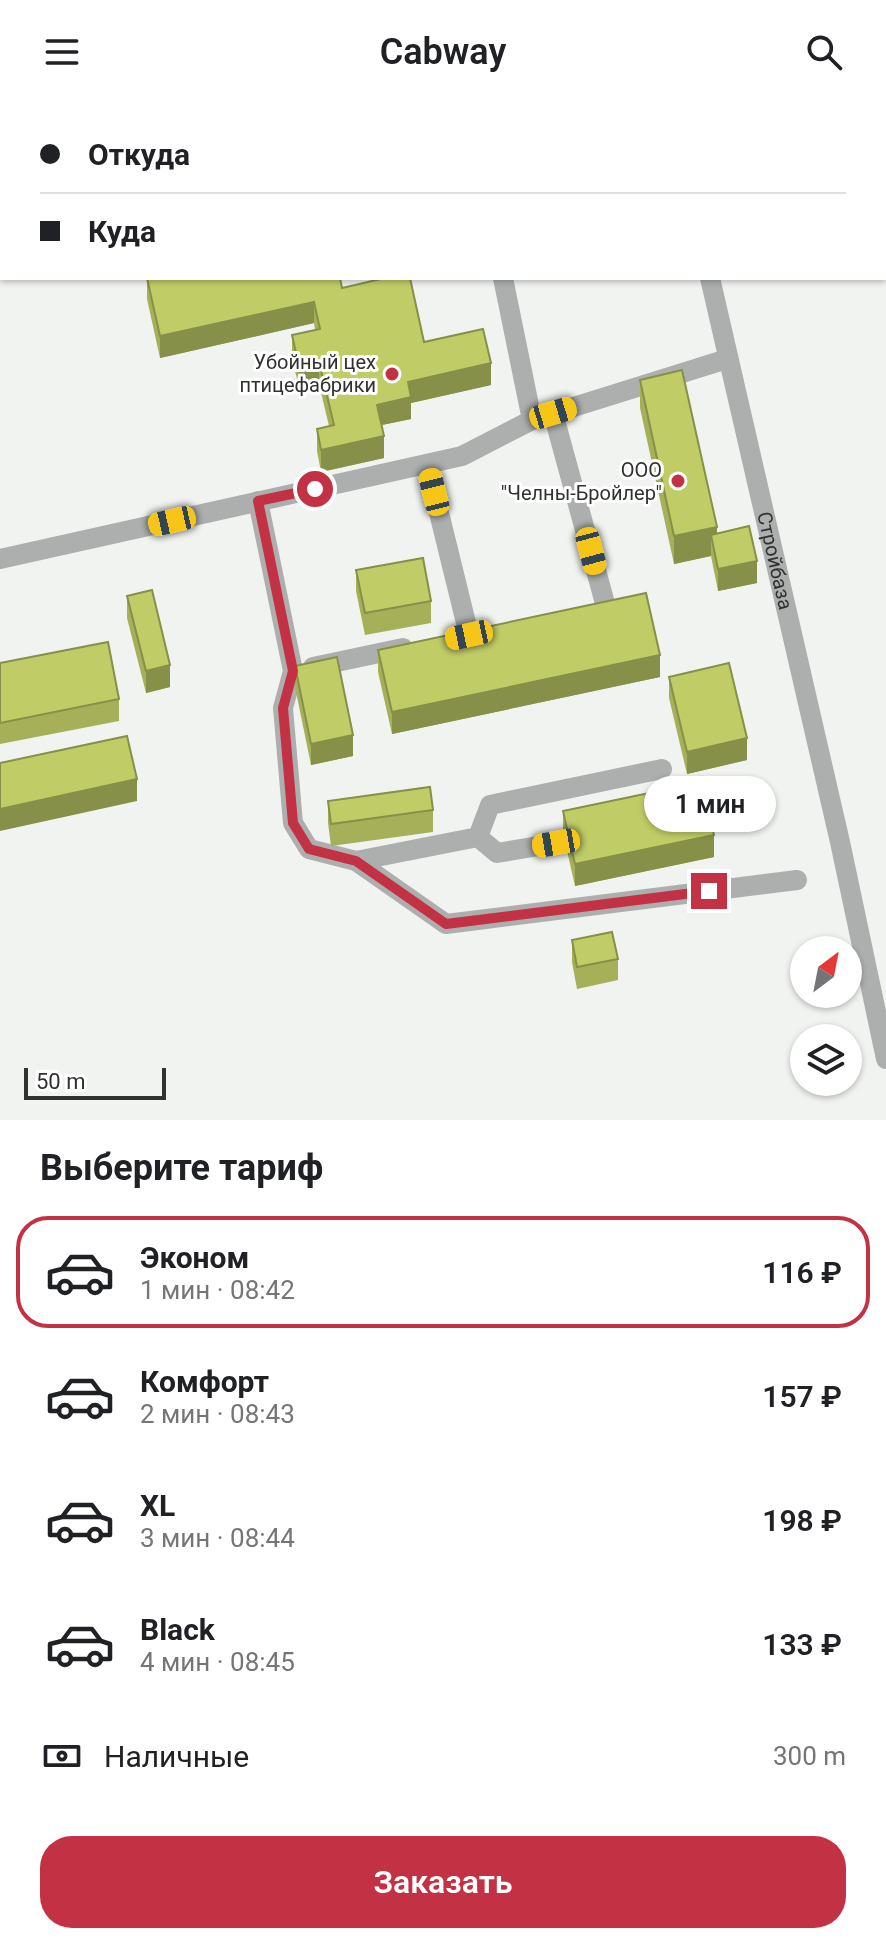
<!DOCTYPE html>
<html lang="ru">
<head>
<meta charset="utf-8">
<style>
	:root { --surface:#fff; --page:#f2f2f2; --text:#202124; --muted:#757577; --line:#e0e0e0; --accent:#c33244 }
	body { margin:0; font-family:Roboto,sans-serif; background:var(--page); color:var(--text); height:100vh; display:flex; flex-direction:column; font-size:30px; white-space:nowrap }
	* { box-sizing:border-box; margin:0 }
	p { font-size:26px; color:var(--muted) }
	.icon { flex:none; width:44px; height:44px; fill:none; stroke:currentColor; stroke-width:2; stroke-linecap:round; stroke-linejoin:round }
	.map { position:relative; height:1016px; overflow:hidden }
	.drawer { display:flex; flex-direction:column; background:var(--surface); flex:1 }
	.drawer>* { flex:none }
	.guide { position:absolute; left:0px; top:0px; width:886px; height:176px; box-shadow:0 2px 6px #0004; display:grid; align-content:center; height:176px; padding:0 40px; background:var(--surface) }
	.needle { width:52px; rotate:32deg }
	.tools { position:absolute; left:790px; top:832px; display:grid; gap:16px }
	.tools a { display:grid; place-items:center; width:72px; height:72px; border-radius:50%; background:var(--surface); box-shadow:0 2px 6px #0004; font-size:40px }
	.scale { position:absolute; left:24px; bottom:20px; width:142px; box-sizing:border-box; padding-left:8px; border:4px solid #303130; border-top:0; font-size:22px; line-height:28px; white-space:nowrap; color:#303130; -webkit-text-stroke:6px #fff; paint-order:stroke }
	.end { position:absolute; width:36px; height:36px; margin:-18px; border:10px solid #c33244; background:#fff; box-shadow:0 0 0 4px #fff }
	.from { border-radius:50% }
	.bubble { position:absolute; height:56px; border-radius:28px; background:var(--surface); box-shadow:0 2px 6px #0004; font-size:26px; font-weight:600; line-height:56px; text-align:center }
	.car { position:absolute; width:24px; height:48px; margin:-24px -12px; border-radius:10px; box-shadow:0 0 6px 2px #0007; background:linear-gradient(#f5c518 24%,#345 0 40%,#f5c518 0 76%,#345 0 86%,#f5c518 0) }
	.guide b { display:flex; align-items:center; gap:28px; height:76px; font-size:30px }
	.guide b+b { border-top:2px solid var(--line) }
	.guide i { width:20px; height:20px; background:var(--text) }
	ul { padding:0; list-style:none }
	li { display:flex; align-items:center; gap:24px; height:112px; margin:0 16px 12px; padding:0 24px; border:4px solid transparent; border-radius:32px }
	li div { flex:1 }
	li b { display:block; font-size:30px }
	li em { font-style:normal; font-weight:600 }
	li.active { border-color:var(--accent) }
	li>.icon { width:72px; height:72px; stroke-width:1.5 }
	h2 { padding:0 40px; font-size:36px; line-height:96px }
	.pay { display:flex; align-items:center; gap:20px; height:88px; padding:0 40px; font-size:30px }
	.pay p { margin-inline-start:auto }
	.button { display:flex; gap:16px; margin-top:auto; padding:16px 40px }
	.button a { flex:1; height:92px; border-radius:32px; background:var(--accent); color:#fff; font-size:32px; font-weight:600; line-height:92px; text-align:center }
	header { display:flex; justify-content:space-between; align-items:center; height:104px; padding:0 40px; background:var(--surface); font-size:36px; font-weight:600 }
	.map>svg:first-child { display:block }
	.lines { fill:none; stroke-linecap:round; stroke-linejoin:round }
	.stream { stroke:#5ff5e9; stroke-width:6 }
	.minor { stroke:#adafae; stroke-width:20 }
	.wall { fill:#a5b059 }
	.shaded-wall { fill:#869048 }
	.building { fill:#c0cd67; stroke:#869048; stroke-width:2 }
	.route { stroke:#c33244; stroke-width:10 }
	.poi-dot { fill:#c33244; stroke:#fff; stroke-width:3 }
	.labels { text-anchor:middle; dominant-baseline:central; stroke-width:6; stroke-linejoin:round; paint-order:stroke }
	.poi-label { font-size:20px; fill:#303130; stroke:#fff; text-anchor:end }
	.street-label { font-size:20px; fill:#303130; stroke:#fff }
</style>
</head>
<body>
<header><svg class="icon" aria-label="menu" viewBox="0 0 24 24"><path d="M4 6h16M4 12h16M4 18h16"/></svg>Cabway<svg class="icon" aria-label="search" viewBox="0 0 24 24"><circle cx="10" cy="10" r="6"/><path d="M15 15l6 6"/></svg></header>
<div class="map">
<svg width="886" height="1016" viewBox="0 0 886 1016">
	<rect width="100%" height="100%" fill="#f1f3f0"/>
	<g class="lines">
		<!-- stream -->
		<path class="stream" d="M884,0L886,6"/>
		<!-- minor -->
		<g class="minor">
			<path d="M466,0L467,2"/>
			<path d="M675,0V2"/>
			<path d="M298,2L308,0"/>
			<path d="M0,19L2,20"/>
			<path d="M503,174L532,316"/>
			<path id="s1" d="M710,174L840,738L886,955"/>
			<path d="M553,309L606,503"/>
			<path d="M427,360L469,531"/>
			<path d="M258,397L293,567L283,604L293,719L309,745L356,757L478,733L497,749L556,739"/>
			<path d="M0,455L462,352L532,316L727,255"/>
			<path d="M313,563L403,544"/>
			<path d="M478,733L490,701L662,665"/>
			<path d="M356,757L446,820L797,776"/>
		</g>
	</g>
	<!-- wall -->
	<path class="wall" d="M147,174L342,184L491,281L411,299V315L382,321L384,354L321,368L317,347V325L329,322L319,280L299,284L292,253V231L315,226L314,219L160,254L147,195Z
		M640,276L717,429L757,479L718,487L711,452L674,460L640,304Z
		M356,466L431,497V519L365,531L356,487Z
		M127,492L170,583L146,589L127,514Z
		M378,546L660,573L392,630L378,568Z
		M0,559L119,595V617L0,640Z
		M295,562L353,652L311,661L295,583Z
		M669,573L747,656L687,670L669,594Z
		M328,697L433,706V728L331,742L328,719Z
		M563,707L714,753L575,782L563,729Z
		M572,836L618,855V876L577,885L572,858Z"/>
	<!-- shaded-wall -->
	<path class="shaded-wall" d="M314,198V219L160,254V232Z
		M319,258V280L299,284V262Z
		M491,259V281L411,299V315L377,322V301L408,278Z
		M384,332V354L321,368V346Z
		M717,423V451L711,431V452L674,460V432Z
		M757,457V479L718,487V465Z
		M660,551V573L392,630V608Z
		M170,561V583L146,589V567Z
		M353,631V652L311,661V640Z
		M747,634V656L687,670V648Z
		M137,675V697L0,727V705Z
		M714,731V753L575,782V760Z"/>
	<!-- building -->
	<path class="building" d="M147,174H340L342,184L385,174H410L424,238L483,225L491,259L408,278L411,293L377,301L384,332L321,346L317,325L334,321L319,258L299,262L292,231L320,225L314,198L160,232Z
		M682,266L717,423L674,432L640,276Z
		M749,422L757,457L718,465L711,431Z
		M423,454L431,497L365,509L356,466Z
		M152,486L170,561L146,567L127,492Z
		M646,489L660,551L392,608L378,546Z
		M108,538L119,595L0,619V559Z
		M337,553L353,631L311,640L295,562Z
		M729,559L747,634L687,648L669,573Z
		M127,632L137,675L0,705V659Z
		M702,678L714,731L575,760L563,707Z
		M430,683L433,706L331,720L328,697Z
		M612,828L618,855L577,863L572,836Z"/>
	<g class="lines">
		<!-- route -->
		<path class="route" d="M315,385L258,397L293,567L283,604L293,719L309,745L356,757L446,820L709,787"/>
	</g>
	<!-- markers -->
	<g class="poi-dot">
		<circle cx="392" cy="270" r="8"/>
		<circle cx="678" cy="377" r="8"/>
	</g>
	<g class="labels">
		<!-- poi labels -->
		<g class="poi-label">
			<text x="376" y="258">Убойный цех<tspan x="376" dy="23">птицефабрики</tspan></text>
			<text x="662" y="366">ООО<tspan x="662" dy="23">"Челны-Бройлер"</tspan></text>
		</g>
		<!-- street labels -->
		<g class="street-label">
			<text stroke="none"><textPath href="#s1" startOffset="290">Стройбаза</textPath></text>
		</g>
	</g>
</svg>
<div class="tools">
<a><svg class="needle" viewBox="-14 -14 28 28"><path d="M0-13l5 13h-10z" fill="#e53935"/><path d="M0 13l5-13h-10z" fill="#757577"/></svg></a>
<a><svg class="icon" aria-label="layers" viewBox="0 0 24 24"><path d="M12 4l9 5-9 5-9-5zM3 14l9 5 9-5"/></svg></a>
</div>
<div class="scale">50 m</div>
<i class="end from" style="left:315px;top:385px"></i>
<i class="end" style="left:709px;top:787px"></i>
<div class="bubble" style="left:644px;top:672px;width:132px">1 мин</div>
<i class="car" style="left:553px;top:309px;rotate:73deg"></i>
<i class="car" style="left:434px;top:388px;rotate:346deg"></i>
<i class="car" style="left:172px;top:417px;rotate:257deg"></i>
<i class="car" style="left:591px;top:447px;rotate:165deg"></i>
<i class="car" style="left:469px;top:531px;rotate:258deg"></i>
<i class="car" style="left:556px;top:739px;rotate:260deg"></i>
<div class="guide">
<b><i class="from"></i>Откуда</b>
<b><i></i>Куда</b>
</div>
</div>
<section class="drawer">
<h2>Выберите тариф</h2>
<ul>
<li class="active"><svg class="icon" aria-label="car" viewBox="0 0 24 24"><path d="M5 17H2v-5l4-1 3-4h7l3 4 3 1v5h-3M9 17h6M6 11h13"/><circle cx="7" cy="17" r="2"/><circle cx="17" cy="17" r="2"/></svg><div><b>Эконом</b><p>1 мин · 08:42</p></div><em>116 ₽</em></li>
<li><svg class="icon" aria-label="car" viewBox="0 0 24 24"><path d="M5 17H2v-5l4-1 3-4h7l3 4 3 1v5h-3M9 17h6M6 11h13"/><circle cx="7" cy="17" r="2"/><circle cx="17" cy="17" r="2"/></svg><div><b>Комфорт</b><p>2 мин · 08:43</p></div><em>157 ₽</em></li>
<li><svg class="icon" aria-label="car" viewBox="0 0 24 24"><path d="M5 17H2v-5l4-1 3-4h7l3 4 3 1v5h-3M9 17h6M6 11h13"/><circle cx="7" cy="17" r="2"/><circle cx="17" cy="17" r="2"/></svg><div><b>XL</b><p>3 мин · 08:44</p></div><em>198 ₽</em></li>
<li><svg class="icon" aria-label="car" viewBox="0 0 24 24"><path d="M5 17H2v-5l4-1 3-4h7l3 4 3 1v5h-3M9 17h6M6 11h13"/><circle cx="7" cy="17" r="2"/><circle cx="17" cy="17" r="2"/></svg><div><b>Black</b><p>4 мин · 08:45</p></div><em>133 ₽</em></li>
</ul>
<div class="pay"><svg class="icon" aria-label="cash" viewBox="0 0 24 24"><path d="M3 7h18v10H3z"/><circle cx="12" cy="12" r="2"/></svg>Наличные<p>300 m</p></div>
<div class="button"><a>Заказать</a></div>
</section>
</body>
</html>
